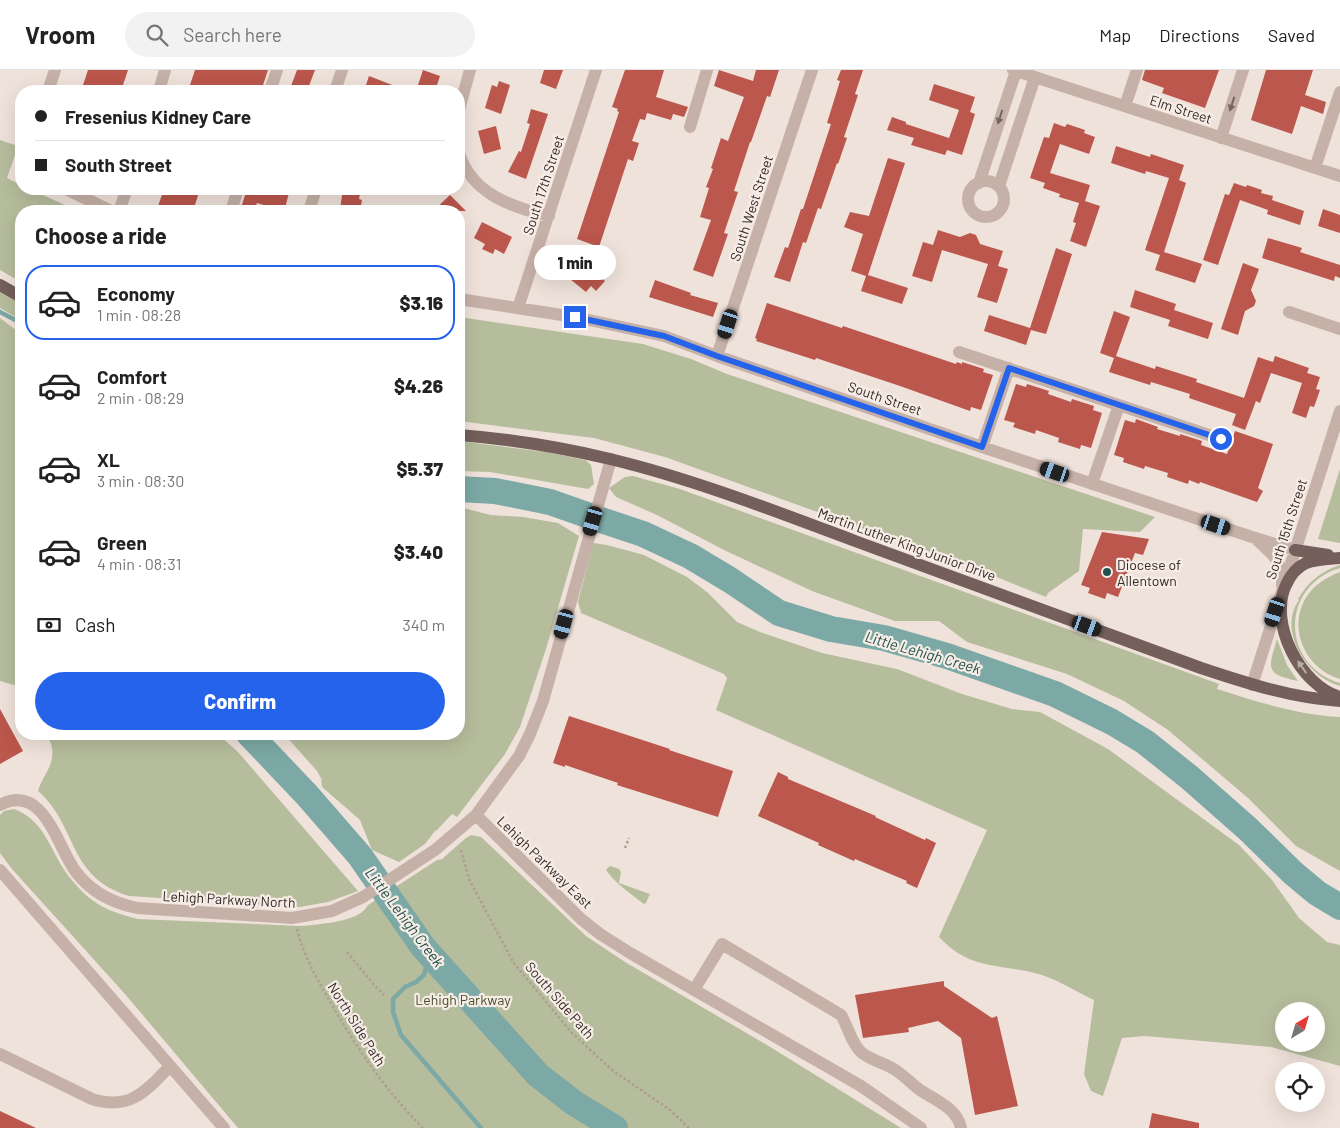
<!DOCTYPE html>
<html lang="en">
<head>
<meta charset="utf-8">
<style>
	:root { --surface:#fff; --page:#f2f2f2; --text:#222; --muted:#767676; --line:#e0e0e0; --accent:#2563eb }
	body { margin:0; font-family:Barlow,sans-serif; background:var(--page); color:var(--text); height:100vh; display:flex; flex-direction:column; font-size:19px; white-space:nowrap }
	* { box-sizing:border-box; margin:0 }
	p { font-size:16px; color:var(--muted) }
	.icon { flex:none; width:28px; height:28px; fill:none; stroke:currentColor; stroke-width:2; stroke-linecap:round; stroke-linejoin:round }
	.map { position:relative; flex:1; overflow:hidden }
	.side { position:absolute; left:15px; top:135px; width:450px; height:535px; display:flex; flex-direction:column; background:var(--surface); border-radius:20px; box-shadow:0 5px 20px #0002 }
	.side>* { flex:none }
	.guide { position:absolute; left:15px; top:15px; width:450px; height:110px; border-radius:20px; box-shadow:0 5px 20px #0002; display:grid; align-content:center; height:110px; padding:0 20px; background:var(--surface) }
	.needle { width:32px; rotate:38deg }
	.buttons { position:absolute; left:1275px; top:932px; display:grid; gap:10px }
	.buttons a { display:grid; place-items:center; width:50px; height:50px; border-radius:50%; background:var(--surface); box-shadow:0 5px 20px #0002; font-size:25px }
	.end { position:absolute; width:22px; height:22px; margin:-11px; border:6px solid #2563eb; background:#fff; box-shadow:0 0 0 2px #fff }
	.from { border-radius:50% }
	.bubble { position:absolute; height:35px; border-radius:18px; background:var(--surface); box-shadow:0 5px 20px #0002; font-size:16px; font-weight:800; line-height:35px; text-align:center }
	.car { position:absolute; width:15px; height:30px; margin:-15px -8px; border-radius:6px; box-shadow:0 0 4px 1px #0007; background:linear-gradient(#222 24%,#8ab4d8 0 40%,#222 0 76%,#8ab4d8 0 86%,#222 0) }
	.guide b { display:flex; align-items:center; gap:18px; height:48px; font-size:19px }
	.guide b+b { border-top:1px solid var(--line) }
	.guide i { width:12px; height:12px; background:var(--text) }
	ul { padding:0; list-style:none }
	li { display:flex; align-items:center; gap:15px; height:75px; margin:0 10px 8px; padding:0 10px; border:2px solid transparent; border-radius:20px }
	li div { flex:1 }
	li b { display:block; font-size:19px }
	li em { font-style:normal; font-weight:800 }
	li.selected { border-color:var(--accent) }
	li>.icon { width:45px; height:45px; stroke-width:1.5 }
	h2 { padding:0 20px; font-size:22px; line-height:60px }
	.pay { display:flex; align-items:center; gap:12px; height:55px; padding:0 20px; font-size:19px }
	.pay p { margin-inline-start:auto }
	.button { display:flex; gap:10px; margin-top:auto; padding:10px 20px }
	.button a { flex:1; height:58px; border-radius:30px; background:var(--accent); color:#fff; font-size:20px; font-weight:800; line-height:58px; text-align:center }
	header { display:flex; align-items:center; gap:30px; box-sizing:border-box; height:70px; padding:0 25px; background:var(--surface); border-bottom:1px solid var(--line) }
	header strong { font-size:24px }
	nav { display:flex; gap:28px; margin-inline-start:auto; font-size:18px }
	.search { width:350px; height:45px; background:var(--page); display:flex; align-items:center; gap:12px; box-sizing:border-box; padding:0 18px; border-radius:28px; color:var(--muted); font-size:19px }
	.map>svg:first-child { display:block }
	.green { fill:#b6bd9c; fill-rule:evenodd }
	.lines { fill:none; stroke-linecap:round; stroke-linejoin:round }
	.stream { stroke:#7ca9a5; stroke-width:4.5 }
	.river { stroke:#7ca9a5; stroke-width:26 }
	.building { fill:#bb574c }
	.path { stroke:#b19b92; stroke-width:2.5; stroke-dasharray:2.5 2.5; stroke-linecap:butt }
	.minor { stroke:#c6b1a8; stroke-width:12 }
	.major { stroke:#745f5a; stroke-width:12 }
	.oneway { fill:#756661 }
	.oneway2 { fill:#bcada7 }
	.route { stroke:#2563eb; stroke-width:6 }
	.poi-dot { fill:#21514d; stroke:#f7ede6; stroke-width:2 }
	.labels { text-anchor:middle; dominant-baseline:central; stroke-width:4.5; stroke-linejoin:round; paint-order:stroke }
	.street-label { font-size:14px; fill:#332927; stroke:#f7ede6 }
	.poi-label { font-size:14px; fill:#332927; stroke:#f7ede6; text-anchor:start }
	.park-label { font-size:14px; fill:#484f2d; stroke:#f7ede6 }
	.water-label { font-size:15px; font-style:italic; fill:#21514d; stroke:#f7ede6 }
</style>
</head>
<body>
<header>
<strong>Vroom</strong>
<div class="search"><svg class="icon" aria-label="search" viewBox="0 0 24 24"><circle cx="10" cy="10" r="6"/><path d="M15 15l6 6"/></svg>Search here</div>
<nav><a>Map</a><a>Directions</a><a>Saved</a></nav>
</header>
<div class="map">
<svg width="1340" height="1058" viewBox="0 0 1340 1058">
	<rect width="100%" height="100%" fill="#efe2da"/>
	<!-- green -->
	<path class="green" d="M0,70L18,76L7,108L21,115V119H30L78,141H21V212L0,200Z
		M0,222L21,234V250L0,238Z
		M459,247L643,274L691,289L727,304L1155,447L1140,462L1083,459L1079,501L1048,523L1046,527L989,504L665,387L594,368L459,351Z
		M0,248L21,264V617L0,611Z
		M459,371L546,382L585,390L591,395L594,414L588,419L490,402L459,401Z
		M1340,399V473L1318,469Z
		M633,406L680,419L1219,614L1217,619C1258,632 1298,645 1340,647V801L1296,776L1248,728L1195,683L1168,660L1124,631L1067,604L967,572L939,551H895L812,521L724,480L657,445L616,427L609,418L625,407Z
		M459,437L491,445L523,447L558,453L579,466L546,579L520,657L505,684L457,747L452,744L437,760L435,761L425,774L399,792L372,780L360,750L322,717L321,708L317,701L284,664H459Z
		M593,473L607,475L644,485L687,507L707,522L737,552L760,562L822,583L897,599L962,624L1012,639L1040,642L1108,679L1239,775L1272,810L1299,848L1327,872L1340,875V996L1271,977L1145,966L1122,968L1103,1026L1091,1021L1084,1004L1094,930C1077,922 1060,911 1042,905C1003,893 971,902 939,867L987,760L716,640L727,608L724,604L581,543L578,532ZM1284,941H1316V974H1284Z
		M1340,495V498C1280,516 1280,595 1340,613V616C1307,607 1277,561 1299,530L1298,529C1308,512 1321,501 1340,495Z
		M1340,502V609C1308,600 1288,562 1304,531C1312,516 1325,508 1340,502Z
		M1277,569L1287,595L1298,611C1265,604 1268,599 1277,569Z
		M47,664H218L238,682L358,821L328,832L300,837L129,826C67,807 78,756 38,721C42,707 55,694 52,679C52,674 48,668 47,664Z
		M14,739C47,751 50,784 71,809C91,834 107,841 138,849L300,856C315,855 347,852 359,844C363,842 366,838 368,835L437,790L442,789L466,768L471,765L481,767L586,866L625,892L767,975L901,1058H238L125,924L12,799L0,783V745L4,741Z
		M610,796L619,799L621,802L619,813L650,824L646,833L644,834C631,824 615,813 606,800Z"/>
	<g class="lines">
		<!-- stream -->
		<path class="stream" d="M0,242L21,253
			M423,877L427,893L424,905L416,912L405,917L393,929V942L401,965L481,1058"/>
		<!-- river -->
		<path class="river" d="M459,419L495,421L550,432L604,451L643,464L690,486L730,510L779,543L831,559L884,568L947,586L1055,624L1112,652L1145,672L1189,707L1248,759L1293,803L1317,823L1340,837
			M249,664L307,725L360,786L423,877L538,1005L574,1033L615,1058"/>
	</g>
	<!-- building -->
	<path class="building" d="M88,0H128L121,21H81Z
		M195,0H268L261,21H188Z
		M297,0H315L307,21L291,16Z
		M423,0L440,6L435,21H416Z
		M544,0H563L556,19L540,13Z
		M625,0H664L656,27L688,37L684,47L673,44L671,50L647,43L645,50L640,49L632,71L639,73L633,91L628,89L599,177L577,169L619,42L617,41L618,39L612,37Z
		M719,0L753,11L756,0H779L770,27L767,26L751,72H750L734,121L738,122L724,163L728,164L713,207L693,200L711,150L700,147L709,118L706,117L713,99L711,98L721,68L728,71L744,27L714,16Z
		M841,0H863L855,24L858,25L844,67L847,68L838,94L837,93L821,139L818,138L806,173L803,172L790,212L774,207L785,177L788,178L801,139H803L831,54L827,53L840,11L837,10Z
		M1145,0H1219L1205,38L1162,23L1164,18L1142,10Z
		M1266,0H1313L1305,25L1326,32L1323,44L1301,36L1292,64L1251,50Z
		M369,6L405,20V21H364Z
		M499,11L510,15L501,44L485,38L492,15L497,17Z
		M934,14L975,27L970,42L975,44L962,85L947,80L945,85L911,75L914,68L887,60L892,47L906,52V54L949,68L959,40L929,30Z
		M531,39L548,44L526,109L508,102L519,81L521,82L530,54L527,53Z
		M1054,53L1065,57L1067,54L1085,60L1084,63L1095,67L1089,84L1060,74L1050,103L1090,115L1085,131L1100,136L1086,177L1070,171L1076,153L1073,152L1079,133L1059,127L1060,124L1043,118L1045,113L1030,108L1044,67L1049,68Z
		M496,56L501,79L484,84L478,61Z
		M1116,76L1150,87L1151,84L1184,95L1179,110L1186,113L1164,182L1202,194L1195,213L1155,200L1160,185L1145,180L1169,108L1146,101L1145,104L1111,93Z
		M888,88L905,93L868,205L908,218L902,234L861,221L866,206L851,201L863,164L844,157L850,142L869,146Z
		M1234,113L1246,117L1247,115L1262,120L1261,123L1273,126L1272,130L1304,141L1300,155L1267,144L1268,140L1240,130L1218,195L1203,190L1225,124L1229,125Z
		M164,119H200L194,138L192,137L190,141H164L157,139Z
		M247,119H290L285,138L278,136L277,139L257,133L254,141H240Z
		M343,119H361L359,129L362,130L360,141L340,139Z
		M450,125L466,141H433Z
		M1323,139L1340,145V163L1318,156Z
		M482,152L512,167L504,184L495,179L493,184L482,179L485,174L474,168Z
		M938,160L960,167L970,163L976,165L980,174L1003,181L998,196L1008,199L997,233L977,227L988,194L942,180L932,212L912,206L923,172L933,175Z
		M1268,168L1302,178L1300,182L1340,195V208L1335,206L1334,211L1262,188Z
		M1056,178L1072,184L1046,264L1031,260L1026,275L984,261L989,245L1030,258Z
		M578,188L605,211L596,221L591,216L586,222L565,205Z
		M1243,193L1259,199L1251,220L1256,231L1254,236L1245,241L1238,265L1221,259Z
		M655,210L691,223L690,225L718,233L713,247L649,227Z
		M1135,220L1176,234L1174,240L1213,253L1208,269L1168,256L1170,250L1130,237Z
		M767,233L842,258L843,256L956,294L957,292L962,294V292L984,299L983,302L993,305L981,340L971,337L970,341L900,316L816,288L815,290L756,271L757,269L755,268Z
		M1114,241L1130,247L1116,286L1155,299L1156,296L1197,309L1196,312L1244,328L1258,287L1273,292L1275,286L1309,298L1307,303L1320,307L1316,319L1320,320L1314,337L1310,336L1306,348L1292,343L1302,313L1271,303L1260,333L1256,331L1245,360L1232,355L1236,344L1189,328L1190,324L1151,312L1150,315L1109,302L1114,288L1100,283Z
		M1016,314L1026,317L1027,314L1049,321L1048,324L1071,332L1072,329L1094,336L1093,340L1102,343L1091,378L1081,375L1080,379L1058,372L1059,368L1036,360L1035,364L1013,357L1015,353L1004,350Z
		M1136,349L1158,357L1157,359L1180,366V364L1202,371L1201,375L1227,384L1235,361L1273,374L1258,418L1263,421L1257,432L1200,412L1199,414L1189,410L1188,414L1167,407L1168,403L1145,396L1144,399L1123,392L1124,388L1114,385L1125,350L1135,353Z
		M1102,462L1149,469L1143,485L1135,483L1118,527L1107,523L1105,529L1088,523L1090,518L1081,515Z
		M0,639L23,681L0,694Z
		M569,646L670,679L669,680L733,701L718,747L617,715L618,713L565,695V697L553,693Z
		M778,702L788,707V709L876,746L875,747L925,770L926,768L936,773L917,818L906,813L907,811L855,789L854,791L818,775L819,773L758,746Z
		M944,911V916L992,948L997,946L1018,1036L975,1045L961,968L938,951L908,958L909,962L863,968L855,925Z
		M0,1041L36,1058H0Z
		M1152,1043L1199,1053V1058H1149Z"/>
	<g class="lines">
		<!-- path -->
		<path class="path" d="M625,778L629,768
			M461,780L469,809L513,892L571,962L612,1000L670,1040L689,1058
			M297,859C304,887 318,911 332,935C358,980 386,1021 423,1058
			M347,882L374,915L384,925"/>
		<!-- minor -->
		<path class="minor" d="M1013,0L1340,106
			M48,21L55,0
			M159,21L165,0
			M270,21L277,0
			M335,21L342,0
			M1125,36L1137,0
			M459,40L470,0
			M690,57L707,0
			M1221,68L1243,0
			M459,83C472,124 511,137 549,146
			M1315,98L1340,22
			M968 129a18 18 0 1 1 36 0a18 18 0 1 1-36 0Z
			M979,113L1016,1
			M999,116L1035,7
			M66,119L111,141
			M119,141L127,119
			M231,141L238,119
			M309,141L316,119
			M459,229L575,247L664,266L717,286L982,377L1252,467L1295,480
			M518,238L596,0
			M1289,242L1340,259
			M959,282L1221,369
			M717,286L812,0
			M982,377L1009,298
			M1092,414L1119,335
			M1258,471C1274,485 1283,492 1282,515
			M1252,615L1340,341
			M0,735C44,712 57,777 76,802C91,822 113,833 137,838L292,848L332,841L363,827L435,780L476,745L519,686L530,664L543,631L611,389
			M476,745L581,849L600,864L630,883L861,1016L921,1058
			M0,800L224,1058
			M694,920L722,874L841,945C848,956 851,973 861,982C870,990 882,992 892,998C902,1003 910,1013 920,1020C935,1030 957,1038 961,1058
			M0,984L92,1029C130,1041 146,1021 170,996"/>
		<!-- major -->
		<path class="major" d="M0,215L21,227
			M459,365C510,369 560,377 610,389C693,409 775,441 855,471C971,513 1086,556 1201,598C1246,613 1292,628 1340,631
			M1295,480L1328,485
			M1340,488C1329,489 1317,489 1306,493C1297,497 1290,506 1286,515C1268,552 1300,616 1340,627"/>
	</g>
	<!-- one-way arrows -->
	<defs><path id="oneway-solid" d="M-6-.8H1V-3.2L6.5 0L1 3.2V.8H-6Z" transform="scale(1.25)"/></defs>
	<g class="oneway">
		<use href="#oneway-solid" transform="translate(1232 34) rotate(108)"/>
		<use href="#oneway-solid" transform="translate(1000 47) rotate(108)"/>
	</g>
	<use class="oneway2" href="#oneway-solid" transform="translate(1302 597) rotate(-125)"/>
	<g class="lines">
		<!-- route -->
		<path class="route" d="M575,247L664,266L717,286L982,377L1009,298L1221,369"/>
	</g>
	<!-- markers -->
	<circle class="poi-dot" cx="1107" cy="502" r="5"/>
	<g class="labels">
		<!-- street labels -->
		<g class="street-label">
			<text transform="translate(1181 39) rotate(18)">Elm Street</text>
			<text transform="translate(543 115) rotate(-72)">South 17th Street</text>
			<text transform="translate(751 138) rotate(-72)">South West Street</text>
			<text transform="translate(885 328) rotate(19)">South Street</text>
			<text transform="translate(1286 459) rotate(-72)">South 15th Street</text>
			<text transform="translate(907 474) rotate(20)">Martin Luther King Junior Drive</text>
			<text transform="translate(545 792) rotate(44)">Lehigh Parkway East</text>
			<text transform="translate(229 829) rotate(3)">Lehigh Parkway North</text>
			<text transform="translate(560 930) rotate(49)">South Side Path</text>
			<text transform="translate(357 954) rotate(58)">North Side Path</text>
		</g>
		<!-- poi labels -->
		<g class="poi-label">
			<text x="1117" y="494">Diocese of<tspan x="1117" dy="16">Allentown</tspan></text>
		</g>
		<!-- park labels -->
		<g class="park-label">
			<text x="463" y="929">Lehigh Parkway</text>
		</g>
		<!-- water labels -->
		<g class="water-label">
			<text transform="translate(923 582) rotate(16)">Little Lehigh Creek</text>
			<text transform="translate(405 847) rotate(53)">Little Lehigh Creek</text>
		</g>
	</g>
</svg>
<div class="buttons">
<a><svg class="needle" viewBox="-14 -14 28 28"><path d="M0-13l5 13h-10z" fill="#e53935"/><path d="M0 13l5-13h-10z" fill="#767676"/></svg></a>
<a><svg class="icon" aria-label="locate" viewBox="0 0 24 24"><circle cx="12" cy="12" r="6"/><path d="M12 2v4M12 18v4M2 12h4M18 12h4"/></svg></a>
</div>
<i class="end from" style="left:1221px;top:369px"></i>
<i class="end" style="left:575px;top:247px"></i>
<div class="bubble" style="left:534px;top:175px;width:82px">1 min</div>
<i class="car" style="left:728px;top:254px;rotate:198deg"></i>
<i class="car" style="left:1055px;top:402px;rotate:289deg"></i>
<i class="car" style="left:593px;top:451px;rotate:196deg"></i>
<i class="car" style="left:1216px;top:455px;rotate:108deg"></i>
<i class="car" style="left:1275px;top:542px;rotate:198deg"></i>
<i class="car" style="left:564px;top:554px;rotate:195deg"></i>
<i class="car" style="left:1087px;top:556px;rotate:110deg"></i>
<div class="guide">
<b><i class="from"></i>Fresenius Kidney Care</b>
<b><i></i>South Street</b>
</div>
<section class="side">
<h2>Choose a ride</h2>
<ul>
<li class="selected"><svg class="icon" aria-label="car" viewBox="0 0 24 24"><path d="M5 17H2v-5l4-1 3-4h7l3 4 3 1v5h-3M9 17h6M6 11h13"/><circle cx="7" cy="17" r="2"/><circle cx="17" cy="17" r="2"/></svg><div><b>Economy</b><p>1 min · 08:28</p></div><em>$3.16</em></li>
<li><svg class="icon" aria-label="car" viewBox="0 0 24 24"><path d="M5 17H2v-5l4-1 3-4h7l3 4 3 1v5h-3M9 17h6M6 11h13"/><circle cx="7" cy="17" r="2"/><circle cx="17" cy="17" r="2"/></svg><div><b>Comfort</b><p>2 min · 08:29</p></div><em>$4.26</em></li>
<li><svg class="icon" aria-label="car" viewBox="0 0 24 24"><path d="M5 17H2v-5l4-1 3-4h7l3 4 3 1v5h-3M9 17h6M6 11h13"/><circle cx="7" cy="17" r="2"/><circle cx="17" cy="17" r="2"/></svg><div><b>XL</b><p>3 min · 08:30</p></div><em>$5.37</em></li>
<li><svg class="icon" aria-label="car" viewBox="0 0 24 24"><path d="M5 17H2v-5l4-1 3-4h7l3 4 3 1v5h-3M9 17h6M6 11h13"/><circle cx="7" cy="17" r="2"/><circle cx="17" cy="17" r="2"/></svg><div><b>Green</b><p>4 min · 08:31</p></div><em>$3.40</em></li>
</ul>
<div class="pay"><svg class="icon" aria-label="cash" viewBox="0 0 24 24"><path d="M3 7h18v10H3z"/><circle cx="12" cy="12" r="2"/></svg>Cash<p>340 m</p></div>
<div class="button"><a>Confirm</a></div>
</section>
</div>
</body>
</html>
